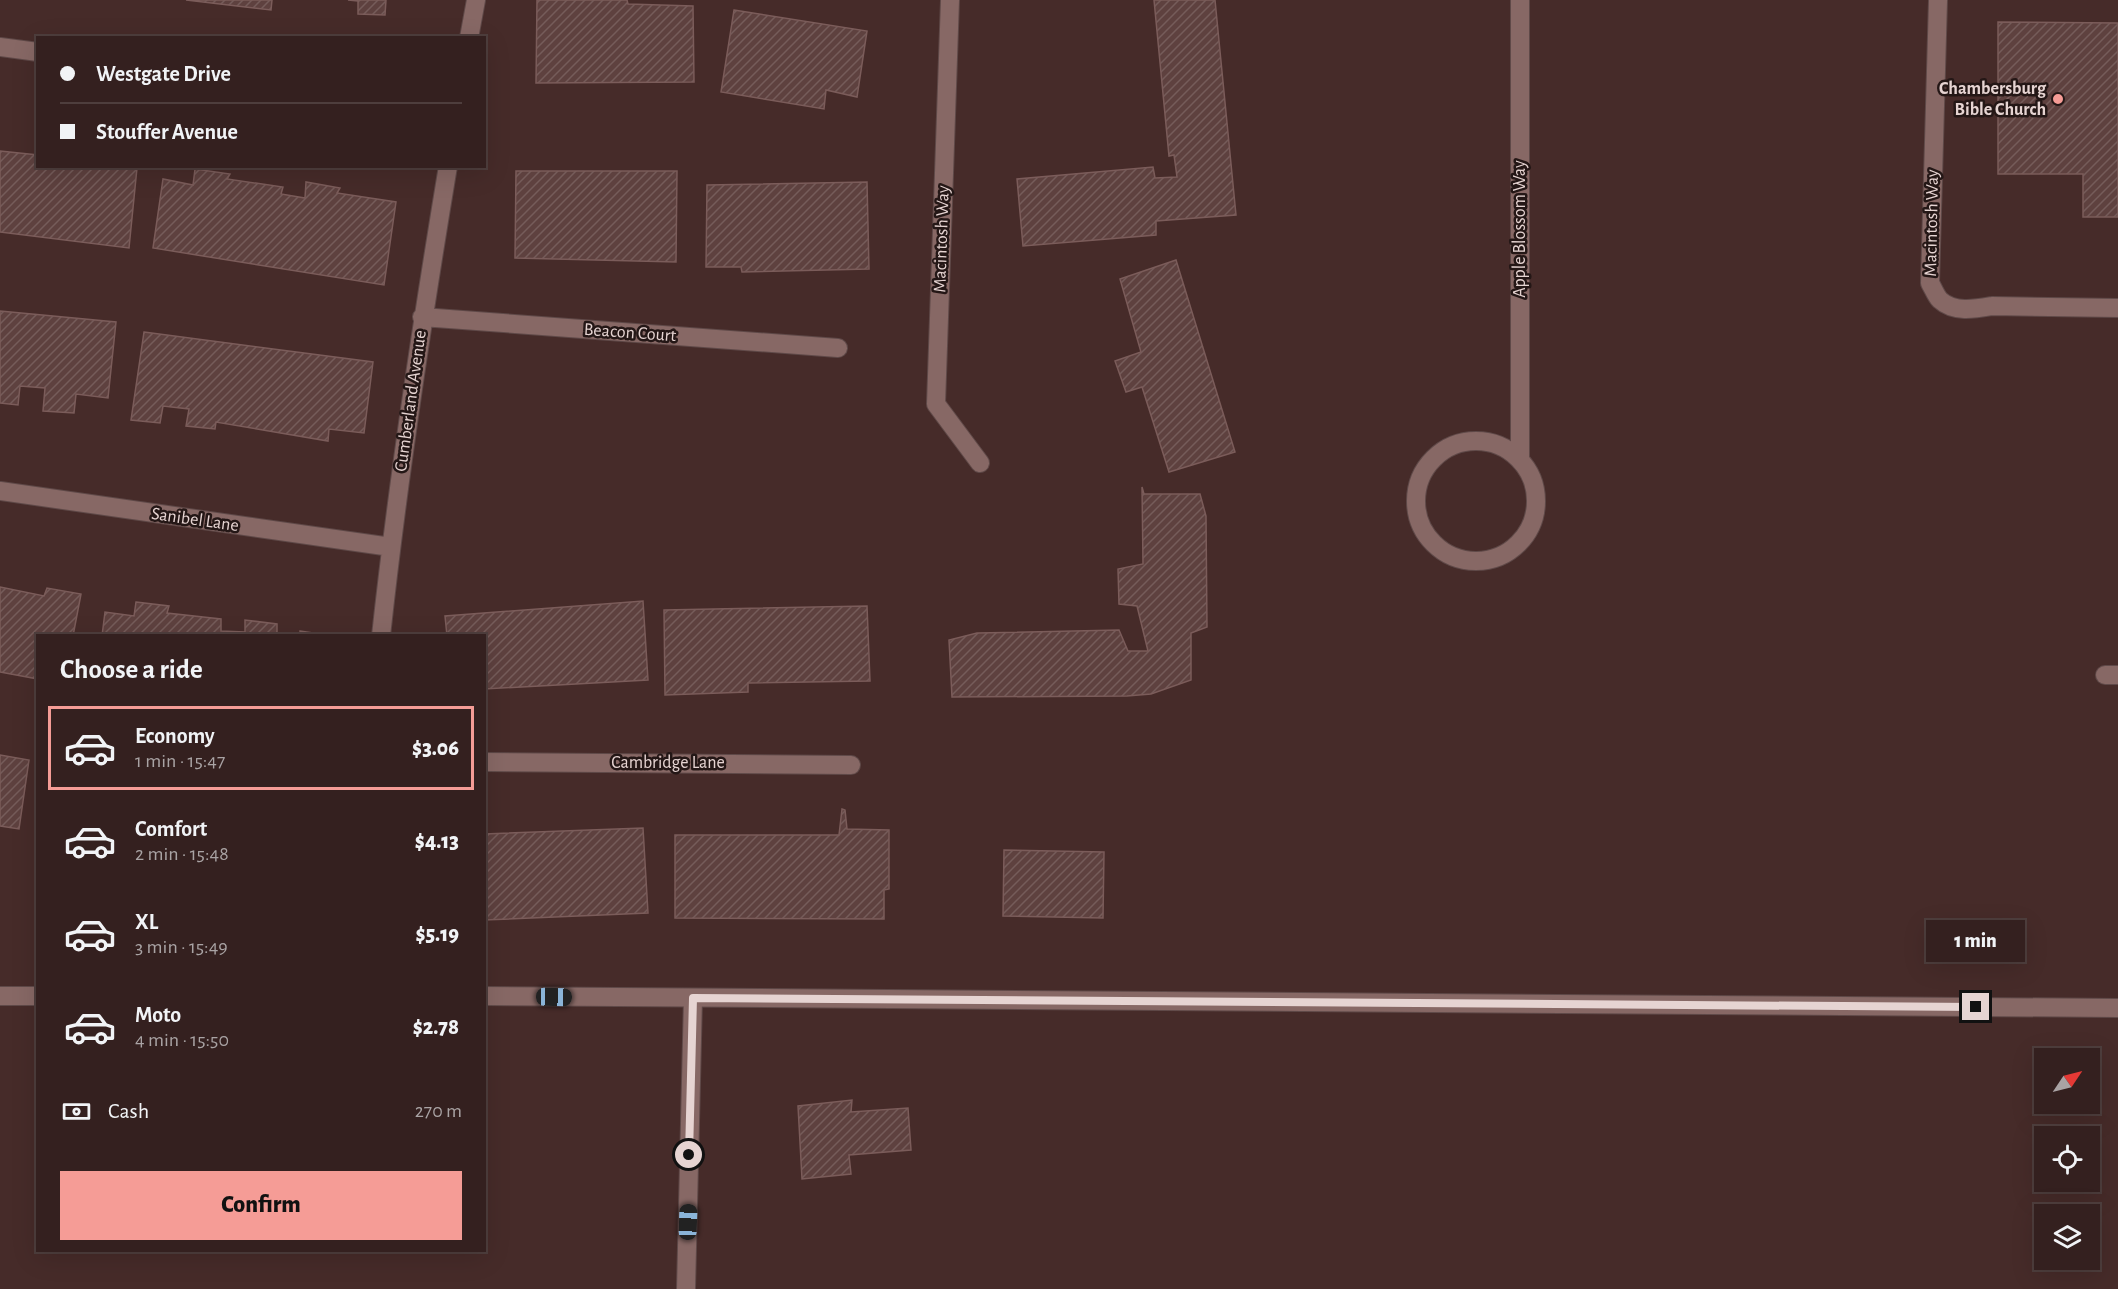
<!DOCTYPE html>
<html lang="en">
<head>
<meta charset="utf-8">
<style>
	:root { --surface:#34201f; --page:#3c2828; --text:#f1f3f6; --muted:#a9a3a4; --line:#4e3e3d; --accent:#f59c96 }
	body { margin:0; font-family:"Alegreya Sans",sans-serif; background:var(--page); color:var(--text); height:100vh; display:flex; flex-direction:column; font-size:22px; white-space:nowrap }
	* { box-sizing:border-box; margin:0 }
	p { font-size:20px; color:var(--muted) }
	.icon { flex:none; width:33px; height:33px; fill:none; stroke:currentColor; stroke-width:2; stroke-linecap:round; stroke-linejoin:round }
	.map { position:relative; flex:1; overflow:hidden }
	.sheet { position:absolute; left:36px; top:634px; width:450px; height:618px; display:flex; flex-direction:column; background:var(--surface); border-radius:0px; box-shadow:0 6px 24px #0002,0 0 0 2px var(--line) }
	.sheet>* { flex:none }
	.banner { position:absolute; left:36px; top:36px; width:450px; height:132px; border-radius:0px; box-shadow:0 6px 24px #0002,0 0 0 2px var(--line); display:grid; align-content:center; height:132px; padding:0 24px; background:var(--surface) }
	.needle { width:39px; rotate:55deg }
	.controls { position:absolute; left:2034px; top:1048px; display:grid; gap:12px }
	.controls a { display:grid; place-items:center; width:66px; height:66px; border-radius:0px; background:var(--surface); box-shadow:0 6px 24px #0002,0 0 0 2px var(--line); font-size:30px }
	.end { position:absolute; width:27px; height:27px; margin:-14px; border:8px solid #e6d4d2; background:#111; box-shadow:0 0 0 3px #111 }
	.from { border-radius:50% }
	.bubble { position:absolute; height:42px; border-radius:0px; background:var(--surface); box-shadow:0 6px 24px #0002,0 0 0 2px var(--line); font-size:20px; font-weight:800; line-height:42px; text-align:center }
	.car { position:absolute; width:18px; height:36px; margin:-18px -9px; border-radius:8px; box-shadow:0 0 4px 2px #0007; background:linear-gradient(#222 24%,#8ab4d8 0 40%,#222 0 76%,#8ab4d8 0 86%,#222 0) }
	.banner b { display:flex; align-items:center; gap:21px; height:57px; font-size:22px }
	.banner b+b { border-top:2px solid var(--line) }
	.banner i { width:15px; height:15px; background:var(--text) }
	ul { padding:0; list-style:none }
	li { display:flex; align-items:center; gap:18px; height:84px; margin:0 12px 9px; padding:0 12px; border:3px solid transparent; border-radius:0px }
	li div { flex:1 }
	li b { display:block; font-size:22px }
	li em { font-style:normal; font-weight:800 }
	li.on { border-color:var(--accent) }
	li>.icon { width:54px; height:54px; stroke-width:1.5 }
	h2 { padding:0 24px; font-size:27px; line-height:72px }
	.pay { display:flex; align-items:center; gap:15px; height:66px; padding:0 24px; font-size:22px }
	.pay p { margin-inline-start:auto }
	.button { display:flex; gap:12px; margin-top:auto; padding:12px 24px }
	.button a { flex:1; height:69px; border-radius:0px; background:var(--accent); color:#111; font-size:24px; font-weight:800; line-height:69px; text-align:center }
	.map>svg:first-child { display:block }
	.building { fill:url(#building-hatch); stroke:#7b5c5a; stroke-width:1.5 }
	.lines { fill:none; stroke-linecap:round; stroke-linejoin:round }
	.lane-casing { stroke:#5f4948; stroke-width:20 }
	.street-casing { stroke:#5f4948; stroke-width:20 }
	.secondary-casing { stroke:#5f4948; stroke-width:20 }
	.lane { stroke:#876865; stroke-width:18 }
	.street { stroke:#876865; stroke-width:18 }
	.secondary { stroke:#876865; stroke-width:18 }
	.route { stroke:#e6d4d2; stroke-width:8 }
	.poi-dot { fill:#f59c96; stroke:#241716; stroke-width:2 }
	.labels { text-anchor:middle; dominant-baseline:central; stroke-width:5; stroke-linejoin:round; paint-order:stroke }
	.poi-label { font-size:18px; font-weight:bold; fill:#e6d4d2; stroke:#241716; text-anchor:end }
	.street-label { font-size:18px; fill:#e6d4d2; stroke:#241716 }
</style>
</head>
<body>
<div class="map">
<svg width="2118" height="1289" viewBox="0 0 2118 1289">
	<defs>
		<pattern id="building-hatch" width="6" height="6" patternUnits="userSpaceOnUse" patternTransform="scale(1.5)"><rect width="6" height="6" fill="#5e413f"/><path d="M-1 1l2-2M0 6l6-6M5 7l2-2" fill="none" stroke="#755c5a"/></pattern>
	</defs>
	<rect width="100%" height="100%" fill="#462b29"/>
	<!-- building -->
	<path class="building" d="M186,0H272L271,10Z
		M348,0H386L385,15L358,14V1Z
		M537,0H627L628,4L693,6L694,82L536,83Z
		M1154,0H1215L1236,215L1156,221V235L1023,246L1017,179L1153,167L1155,178L1177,177L1174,155L1169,156Z
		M734,10L867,31L857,97L826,90L824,109L721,92Z
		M1998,22L2118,23V217H2083V174H1998Z
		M0,151L38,155V166L137,168L129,248L0,232Z
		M195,169L230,174L227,179L283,187L281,194L305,198L306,182L340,188L337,193L396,202L384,285L153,248L163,179L193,185Z
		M516,171H677L676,262L515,258Z
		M867,182L869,269L742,272L741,267H706L707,185Z
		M1176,260L1235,452L1169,472L1142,387L1126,392L1115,361L1141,352L1120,279Z
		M0,311L116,322L108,398L76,394L74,413L43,411L45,388L20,386L18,405L0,403Z
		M144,332L373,362L364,433L329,429L328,441L216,422L215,429L186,426L189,409L163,406L160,423L131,420Z
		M1142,487L1144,494H1200L1206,516L1207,627L1191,633V680L1151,694L1127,696L952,697L949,640L977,633L1119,630L1128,651H1148L1137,606L1119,604L1118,569L1143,564Z
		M0,587L44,596L47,588L81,594L73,636H38V679L0,672Z
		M643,601L648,680L484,689V636H447L445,616Z
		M136,602L169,606L167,613L221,619V631L245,632V620L277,624V636H102L105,612L134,616Z
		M867,606L870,681L748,683V692L665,695L664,610Z
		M300,631L333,636H300Z
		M0,755L29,760L19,829L0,826Z
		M842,809L845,810L847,829L889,830V889L884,890V919L675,918V835H839Z
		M643,828L648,913L484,920V834Z
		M1004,850L1104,852L1103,918L1003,916Z
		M852,1100L851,1112L908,1108L911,1150L849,1155L851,1174L802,1179L798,1106Z"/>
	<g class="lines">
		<defs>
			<path id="lane" d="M2105,675H2118"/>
			<path id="street" d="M950,0L936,404L980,463
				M1938,0L1930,283C1933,288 1936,296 1940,300C1954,313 1975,309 1992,306L2118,308
				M469,38L476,0
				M0,47L38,52
				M422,317L838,348
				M1416 501a60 60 0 1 1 120 0a60 60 0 1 1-120 0Z
				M1520,458V0
				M0,491L391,547
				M381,636C398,479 422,322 448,166
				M484,762L851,765
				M686,1289L693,998"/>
			<path id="secondary" d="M0,996H38
				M484,996L2118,1008"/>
		</defs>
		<!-- lane casing -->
		<use href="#lane" class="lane-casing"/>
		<!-- street casing -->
		<use href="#street" class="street-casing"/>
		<!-- secondary casing -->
		<use href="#secondary" class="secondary-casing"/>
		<!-- lane -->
		<use href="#lane" class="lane"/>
		<!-- street -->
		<use href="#street" class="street"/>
		<!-- secondary -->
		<use href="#secondary" class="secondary"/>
	</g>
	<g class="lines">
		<!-- route -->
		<path class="route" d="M689,1155L693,998L1976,1007"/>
	</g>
	<!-- markers -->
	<circle class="poi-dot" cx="2058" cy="99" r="6"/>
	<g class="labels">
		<!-- poi labels -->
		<g class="poi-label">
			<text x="2046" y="89">Chambersburg<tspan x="2046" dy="21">Bible Church</tspan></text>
		</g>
		<!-- street labels -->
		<g class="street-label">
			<text transform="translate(1932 223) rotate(-89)">Macintosh Way</text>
			<text transform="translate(1520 229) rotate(-90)">Apple Blossom Way</text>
			<text transform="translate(942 239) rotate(-88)">Macintosh Way</text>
			<text transform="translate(630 333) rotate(4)">Beacon Court</text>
			<text transform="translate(411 401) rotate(-82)">Cumberland Avenue</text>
			<text transform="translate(195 520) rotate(8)">Sanibel Lane</text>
			<text x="668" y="763">Cambridge Lane</text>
		</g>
	</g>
</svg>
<div class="controls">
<a><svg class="needle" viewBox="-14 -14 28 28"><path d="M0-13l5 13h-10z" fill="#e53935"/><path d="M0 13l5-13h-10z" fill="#a9a3a4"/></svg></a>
<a><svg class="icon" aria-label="locate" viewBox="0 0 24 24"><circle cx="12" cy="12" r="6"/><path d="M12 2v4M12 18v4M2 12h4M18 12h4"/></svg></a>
<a><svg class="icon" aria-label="layers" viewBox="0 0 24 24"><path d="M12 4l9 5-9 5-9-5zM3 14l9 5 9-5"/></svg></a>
</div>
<i class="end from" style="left:689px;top:1155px"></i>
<i class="end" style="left:1976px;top:1007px"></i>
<div class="bubble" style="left:1926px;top:920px;width:99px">1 min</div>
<i class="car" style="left:554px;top:997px;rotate:91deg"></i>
<i class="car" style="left:688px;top:1222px;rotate:2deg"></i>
<div class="banner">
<b><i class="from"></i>Westgate Drive</b>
<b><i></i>Stouffer Avenue</b>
</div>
<section class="sheet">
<h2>Choose a ride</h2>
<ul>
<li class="on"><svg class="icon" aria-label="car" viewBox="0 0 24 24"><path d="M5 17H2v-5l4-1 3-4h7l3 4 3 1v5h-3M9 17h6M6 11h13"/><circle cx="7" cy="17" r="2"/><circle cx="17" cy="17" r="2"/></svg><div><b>Economy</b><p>1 min · 15:47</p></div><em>$3.06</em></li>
<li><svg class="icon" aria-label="car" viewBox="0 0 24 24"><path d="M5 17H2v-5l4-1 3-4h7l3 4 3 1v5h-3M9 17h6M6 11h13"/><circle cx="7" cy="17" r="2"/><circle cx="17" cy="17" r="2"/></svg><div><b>Comfort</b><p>2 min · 15:48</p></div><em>$4.13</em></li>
<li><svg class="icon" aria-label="car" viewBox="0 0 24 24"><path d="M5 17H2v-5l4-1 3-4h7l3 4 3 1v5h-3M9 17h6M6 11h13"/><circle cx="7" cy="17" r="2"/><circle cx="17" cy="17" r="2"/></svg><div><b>XL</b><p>3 min · 15:49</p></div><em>$5.19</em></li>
<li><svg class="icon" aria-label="car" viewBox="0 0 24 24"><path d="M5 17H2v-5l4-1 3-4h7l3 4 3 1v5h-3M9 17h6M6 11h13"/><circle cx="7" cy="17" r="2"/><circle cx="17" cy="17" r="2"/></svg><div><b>Moto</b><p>4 min · 15:50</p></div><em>$2.78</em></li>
</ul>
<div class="pay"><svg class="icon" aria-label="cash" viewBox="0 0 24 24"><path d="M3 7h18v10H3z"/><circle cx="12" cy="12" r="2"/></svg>Cash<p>270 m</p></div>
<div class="button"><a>Confirm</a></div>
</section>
</div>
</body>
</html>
